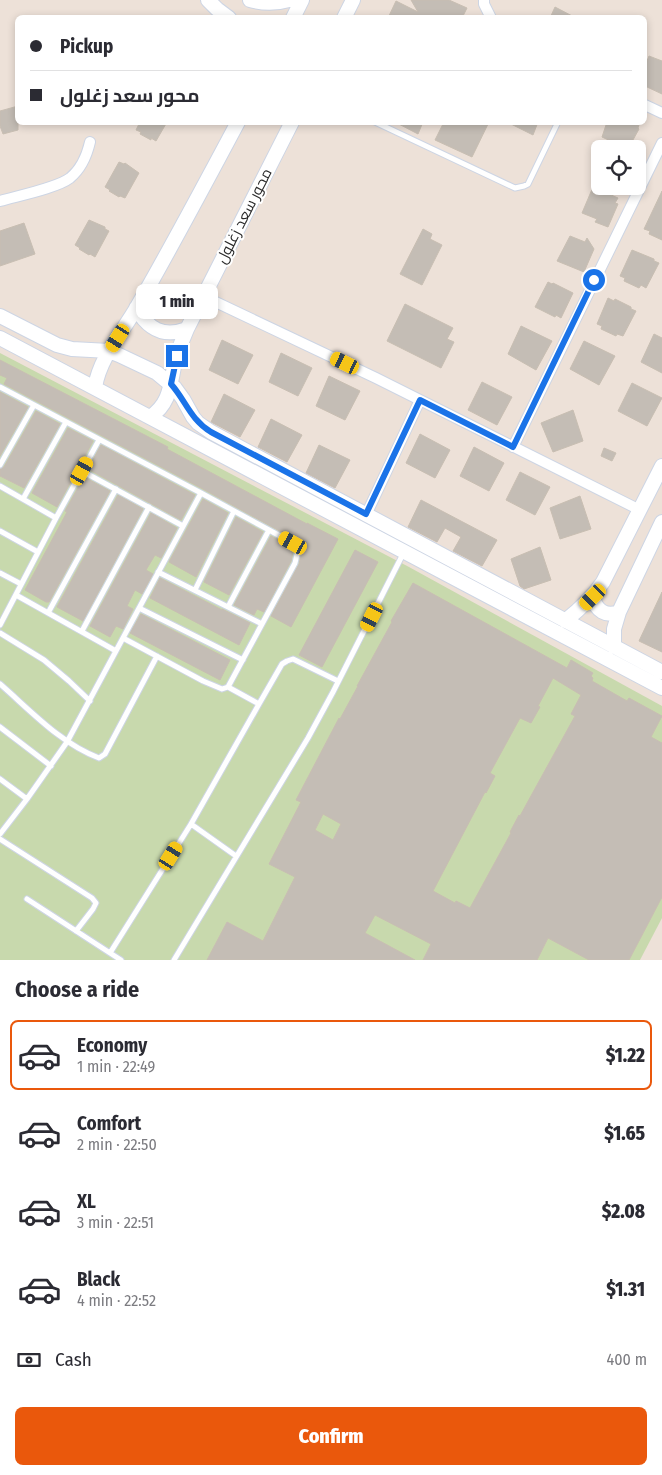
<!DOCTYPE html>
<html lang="en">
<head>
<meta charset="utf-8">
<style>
	:root { --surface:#fff; --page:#f2f2f3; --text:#2b2b33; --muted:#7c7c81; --line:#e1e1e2; --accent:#ea580c }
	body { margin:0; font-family:"Fira Sans Condensed",Cairo,sans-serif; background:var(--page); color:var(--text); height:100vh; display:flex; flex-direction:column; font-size:19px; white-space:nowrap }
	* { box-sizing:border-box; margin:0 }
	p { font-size:16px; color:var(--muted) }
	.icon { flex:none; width:28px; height:28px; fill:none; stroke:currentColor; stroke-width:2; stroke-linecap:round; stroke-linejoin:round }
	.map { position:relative; height:960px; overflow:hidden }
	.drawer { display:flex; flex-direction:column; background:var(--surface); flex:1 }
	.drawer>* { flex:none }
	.banner { position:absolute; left:15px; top:15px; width:632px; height:110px; border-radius:8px; box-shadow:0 2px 8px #0003; display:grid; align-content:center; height:110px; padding:0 15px; background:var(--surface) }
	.buttons { position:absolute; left:591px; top:140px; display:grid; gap:10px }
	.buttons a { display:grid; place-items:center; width:55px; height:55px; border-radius:8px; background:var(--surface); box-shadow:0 2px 8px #0003; font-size:25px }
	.end { position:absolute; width:22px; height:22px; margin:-11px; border:6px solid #1a73e8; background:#fff; box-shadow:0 0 0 2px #fff }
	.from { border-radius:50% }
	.bubble { position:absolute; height:35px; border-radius:8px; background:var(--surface); box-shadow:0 2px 8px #0003; font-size:16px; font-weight:800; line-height:35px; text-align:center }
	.car { position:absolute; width:15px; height:30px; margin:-15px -8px; border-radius:6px; box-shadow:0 0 4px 1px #0007; background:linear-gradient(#f5c518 24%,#345 0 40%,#f5c518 0 76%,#345 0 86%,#f5c518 0) }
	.banner b { display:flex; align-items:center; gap:18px; height:48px; font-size:19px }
	.banner b+b { border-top:1px solid var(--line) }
	.banner i { width:12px; height:12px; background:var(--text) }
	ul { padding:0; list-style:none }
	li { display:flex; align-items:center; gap:15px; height:70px; margin:0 10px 8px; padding:0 5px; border:2px solid transparent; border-radius:8px }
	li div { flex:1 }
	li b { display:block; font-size:19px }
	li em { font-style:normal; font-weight:800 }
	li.on { border-color:var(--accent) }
	li>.icon { width:45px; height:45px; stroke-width:1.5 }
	h2 { padding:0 15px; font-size:22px; line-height:60px }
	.pay { display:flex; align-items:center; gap:12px; height:55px; padding:0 15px; font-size:19px }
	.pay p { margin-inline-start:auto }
	.button { display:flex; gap:10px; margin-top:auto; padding:10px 15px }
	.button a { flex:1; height:58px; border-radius:8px; background:var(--accent); color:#fff; font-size:20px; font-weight:800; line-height:58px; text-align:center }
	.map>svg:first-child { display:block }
	.cemetery { fill:#c8d9ad }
	.building { fill:#c4bdb5; stroke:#c8beb2; fill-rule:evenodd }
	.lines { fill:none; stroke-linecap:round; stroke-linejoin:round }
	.lane-casing { stroke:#cdd5e4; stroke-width:7 }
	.street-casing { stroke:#cdd5e4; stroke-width:12 }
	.secondary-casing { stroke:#cdd5e4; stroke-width:16 }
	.lane { stroke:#fff; stroke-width:5 }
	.street { stroke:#fff; stroke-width:10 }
	.secondary { stroke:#fff; stroke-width:14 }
	.route { stroke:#1a73e8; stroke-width:6 }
	.labels { text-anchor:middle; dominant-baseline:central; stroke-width:4; stroke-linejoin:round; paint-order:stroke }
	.street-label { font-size:15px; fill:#292929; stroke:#fff }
</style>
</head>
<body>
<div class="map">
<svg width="662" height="960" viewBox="0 0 662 960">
	<rect width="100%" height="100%" fill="#ede1d8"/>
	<!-- cemetery -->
	<path class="cemetery" d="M0,353L409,567L662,706V918L640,960H0Z"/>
	<!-- building -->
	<path class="building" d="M411,0H449L467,8L462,18H388L396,1L418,12Z
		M555,7L576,18H550Z
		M649,56L662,61V94L645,86V61H647Z
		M18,106V130L3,134L0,126V111Z
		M140,122H167L156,141L151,138V140L140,134L141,132L136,130Z
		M395,122H423L418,134Z
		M444,122H489L472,157L435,140Z
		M507,122H538L533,135Z
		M607,122H640L638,128L639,129L628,149L602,137Z
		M119,162L124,164L125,163L139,173L125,198L120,196L119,197L109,191L110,190L105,187Z
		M593,187L618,198L615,203L618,204L608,227L595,222L597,219L582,213Z
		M662,191V240L649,234L650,231L644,229Z
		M89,220L105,227V229L109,231L95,257L90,254L89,255L79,249L80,248L75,245Z
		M24,223L35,254L0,266V231Z
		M423,229L432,234L430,239L442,245L422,285L400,274Z
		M570,236L585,242L587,238L594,249L584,272L557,261Z
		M632,250L654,259V261L659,263L646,288L641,285L639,288L624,281L625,278L620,276Z
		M548,282L552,284L553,283L573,293L561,318L556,315L555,317L535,307Z
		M608,298L614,301L615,299L631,307V309L636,311L623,336L617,334L616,336L601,329L602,326L597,324Z
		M405,304L453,328L447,339L454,342L441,368L387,341Z
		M521,326L552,341L536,370L508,354Z
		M654,334L662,338V373L641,362Z
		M222,340L253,355L238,384L209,370Z
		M584,341L615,356L599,385L570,369Z
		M281,353L312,368L298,396L269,382Z
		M0,360L168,447L167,449L307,524V523L338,539L291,627L271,616L299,564L302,550L296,540L203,489L4,384L7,378L0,375Z
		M329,376L360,391L345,420L316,406Z
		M482,382L512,397L497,425L468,410Z
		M632,383L662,398L647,426L618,411Z
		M0,392L28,407L0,456Z
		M224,394L255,410L240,437L211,422Z
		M573,410L583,441L553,452L541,423Z
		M36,411L60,424L24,488L0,476V469L4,467Z
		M271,419L302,435L287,462L258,447Z
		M68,428L93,441L57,507L32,493Z
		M420,434L450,450L435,478L406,463Z
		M101,445L195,495L181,520L88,469Z
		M319,445L350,460L335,488L306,473Z
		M474,447L504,463L489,491L460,476Z
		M604,448L616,453L612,461L601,456Z
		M520,472L550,487L535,515L506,500Z
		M84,477L110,491L49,602H46L25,590L67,512L65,511Z
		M118,495L143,509L83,621L57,607Z
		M580,496L591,529L560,539L550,508Z
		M203,499L228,513L196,577L169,562Z
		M421,500L497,540L482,566L453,551L461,537L445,528L437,542L408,527Z
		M151,513L177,528L161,558L155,555L146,570L153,574L142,594L135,590L127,606L133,609L123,629L116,626L110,637L90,626Z
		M236,517L263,532L229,595L204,582Z
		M271,536L290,546L293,551L291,561L264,612L257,609L254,615L234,605Z
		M540,547L551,580L524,589L520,586L511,559Z
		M355,550L378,562L322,667L299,655Z
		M160,578L222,610V609L250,623L239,645L150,598Z
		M413,583L567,668L571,660L593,673L591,676L593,678L592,681L627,701L629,698L662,716L651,737L662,743V897L629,960H589L548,938L537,960H423L431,944L375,915L365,933L415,960H207L227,922L263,941L295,877L269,864L301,802L296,800L339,718L340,719L358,686H357L392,622L391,621ZM553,678L581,695L571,714L575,716L532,794L520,816L519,815L510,832L511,833L470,908L456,901L455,903L433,891L485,792L486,793L495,776L490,773L520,718L531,723L540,707L538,706ZM323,814L341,824L333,840L315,830Z
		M662,592V652L639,641Z
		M141,614L230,660L220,680L130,633Z"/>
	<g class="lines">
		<defs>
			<path id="lane" d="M375,122L515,188L524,186L528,184L558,122
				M0,387L201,493L67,742L27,799L0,834
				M0,465L34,405
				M82,471L183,526
				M0,486L56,518L99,440
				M23,499L66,422
				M0,531L38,552
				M158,572L262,624
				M0,573L21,584
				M195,590L234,511
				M16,595L116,651
				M228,607L269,530
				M139,608L243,660
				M48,613L116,489
				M0,625L56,518
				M82,631L149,507
				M0,633L44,660L69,681L90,701
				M123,638L203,681L222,689L228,687L295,563L298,550L293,543L201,493
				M0,684C30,710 61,744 99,758L105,754L157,656
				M259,704L282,664L287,661L293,659L338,681
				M0,727L51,766
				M0,779L27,799
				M191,824L236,856
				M0,839L92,898L96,903L93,909L76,931
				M27,899L110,953
				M121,960L110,953L191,824L259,704L228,687
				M174,960L308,738L333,692L404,552"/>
			<path id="street" d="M484,0V4L491,18
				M645,105L662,113
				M0,201C17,196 57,188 70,178C81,169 87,155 90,142
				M203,296L376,378L640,510
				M513,447L662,143
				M366,515L420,400"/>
			<path id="secondary" d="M208,0L217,9L229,18
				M250,0C264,4 275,4 289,0
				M293,18L302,0
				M344,18L353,0
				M136,308C148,329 163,338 187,329
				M0,316L57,345L72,349L109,351L119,355L157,373L175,388L183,399L193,417L198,423L211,432L662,672
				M0,338L662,688
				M95,387C100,357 122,333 137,307C172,246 205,184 238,122
				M150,417C171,403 170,384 175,362C178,351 182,340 187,329L292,122
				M593,597C596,611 606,617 619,612
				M565,621C580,609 592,598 603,582L662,466
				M614,647V629L619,612L662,522"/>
		</defs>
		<!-- lane casing -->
		<use href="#lane" class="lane-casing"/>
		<!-- street casing -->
		<use href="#street" class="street-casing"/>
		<!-- secondary casing -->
		<use href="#secondary" class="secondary-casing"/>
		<!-- lane -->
		<use href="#lane" class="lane"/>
		<!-- street -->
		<use href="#street" class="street"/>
		<!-- secondary -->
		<use href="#secondary" class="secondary"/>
	</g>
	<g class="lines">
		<!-- route -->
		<path class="route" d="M177,356L171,384C186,401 190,419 211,432L366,514L420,400L513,447L594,280"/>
	</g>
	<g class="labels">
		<!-- street labels -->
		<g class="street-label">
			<text transform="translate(244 216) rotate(-63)">محور سعد زغلول</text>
		</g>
	</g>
</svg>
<div class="buttons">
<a><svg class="icon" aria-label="locate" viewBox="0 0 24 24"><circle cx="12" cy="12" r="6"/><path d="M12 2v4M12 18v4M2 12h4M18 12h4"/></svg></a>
</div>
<i class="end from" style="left:594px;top:280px"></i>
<i class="end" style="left:177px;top:356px"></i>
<div class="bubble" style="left:136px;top:284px;width:82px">1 min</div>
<i class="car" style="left:118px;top:338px;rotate:212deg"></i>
<i class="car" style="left:345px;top:363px;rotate:296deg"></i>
<i class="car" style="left:82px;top:471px;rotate:29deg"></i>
<i class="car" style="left:293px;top:543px;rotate:299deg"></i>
<i class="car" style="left:593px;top:597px;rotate:225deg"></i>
<i class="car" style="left:372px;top:617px;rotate:207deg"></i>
<i class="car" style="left:171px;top:856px;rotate:32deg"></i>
<div class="banner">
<b><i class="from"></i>Pickup</b>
<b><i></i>محور سعد زغلول</b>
</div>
</div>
<section class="drawer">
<h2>Choose a ride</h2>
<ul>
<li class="on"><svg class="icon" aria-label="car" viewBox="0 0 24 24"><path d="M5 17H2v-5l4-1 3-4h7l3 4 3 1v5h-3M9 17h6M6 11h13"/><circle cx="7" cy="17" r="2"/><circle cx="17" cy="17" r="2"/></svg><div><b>Economy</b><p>1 min · 22:49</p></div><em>$1.22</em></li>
<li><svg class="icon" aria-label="car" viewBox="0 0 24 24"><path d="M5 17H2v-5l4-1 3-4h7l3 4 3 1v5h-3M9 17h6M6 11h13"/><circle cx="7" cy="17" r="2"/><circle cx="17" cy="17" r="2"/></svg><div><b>Comfort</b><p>2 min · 22:50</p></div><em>$1.65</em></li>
<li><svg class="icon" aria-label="car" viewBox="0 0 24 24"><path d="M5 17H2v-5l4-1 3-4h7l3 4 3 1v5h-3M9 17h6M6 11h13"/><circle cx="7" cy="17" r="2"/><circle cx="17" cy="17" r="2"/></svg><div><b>XL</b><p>3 min · 22:51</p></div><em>$2.08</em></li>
<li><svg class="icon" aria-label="car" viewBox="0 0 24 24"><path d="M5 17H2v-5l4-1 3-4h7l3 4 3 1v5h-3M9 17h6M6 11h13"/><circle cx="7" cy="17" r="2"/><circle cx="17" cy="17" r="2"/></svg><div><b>Black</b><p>4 min · 22:52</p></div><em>$1.31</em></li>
</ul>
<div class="pay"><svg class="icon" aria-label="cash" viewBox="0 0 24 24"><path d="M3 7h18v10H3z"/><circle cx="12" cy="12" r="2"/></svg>Cash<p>400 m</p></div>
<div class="button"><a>Confirm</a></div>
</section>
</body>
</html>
